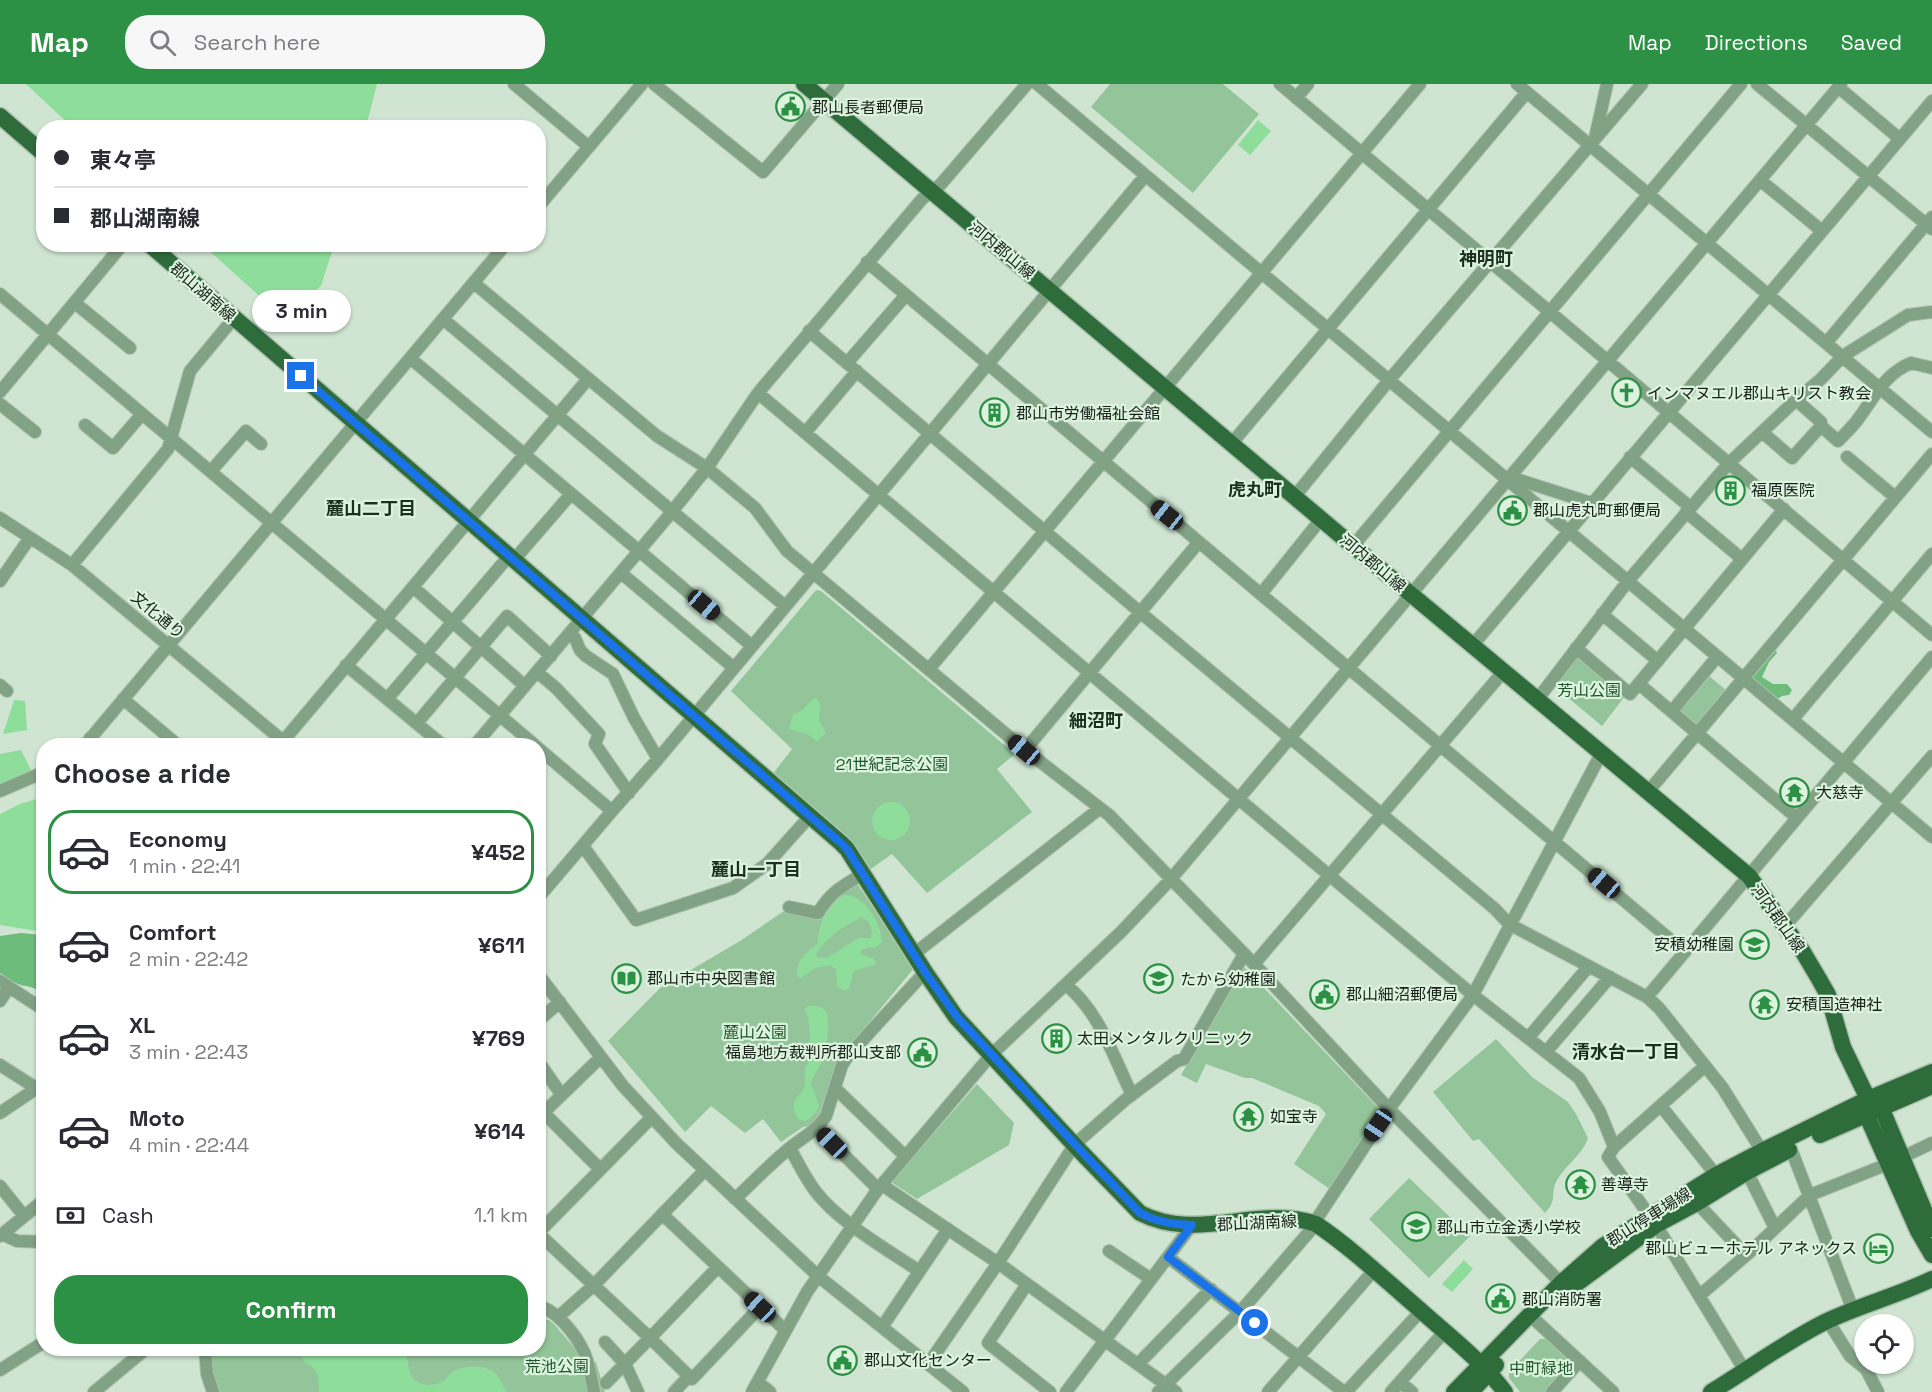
<!DOCTYPE html>
<html lang="en">
<head>
<meta charset="utf-8">
<style>
	:root { --surface:#fff; --page:#f7f7f7; --text:#2b2b33; --muted:#7c7c81; --line:#e1e1e2; --accent:#2c9045 }
	body { margin:0; font-family:"Space Grotesk","Noto Sans JP",sans-serif; background:var(--page); color:var(--text); height:100vh; display:flex; flex-direction:column; font-size:22px; white-space:nowrap }
	* { box-sizing:border-box; margin:0 }
	p { font-size:20px; color:var(--muted) }
	.icon { flex:none; width:33px; height:33px; fill:none; stroke:currentColor; stroke-width:2; stroke-linecap:round; stroke-linejoin:round }
	.map { position:relative; flex:1; overflow:hidden }
	.side { position:absolute; left:36px; top:654px; width:510px; height:618px; display:flex; flex-direction:column; background:var(--surface); border-radius:24px; box-shadow:0 2px 4px #0004 }
	.side>* { flex:none }
	.guide { position:absolute; left:36px; top:36px; width:510px; height:132px; border-radius:24px; box-shadow:0 2px 4px #0004; display:grid; align-content:center; height:132px; padding:0 18px; background:var(--surface) }
	.tools { position:absolute; left:1854px; top:1230px; display:grid; gap:12px }
	.tools a { display:grid; place-items:center; width:60px; height:60px; border-radius:50%; background:var(--surface); box-shadow:0 2px 4px #0004; font-size:30px }
	.end { position:absolute; width:27px; height:27px; margin:-14px; border:8px solid #1a73e8; background:#fff; box-shadow:0 0 0 3px #fff }
	.from { border-radius:50% }
	.bubble { position:absolute; height:42px; border-radius:21px; background:var(--surface); box-shadow:0 2px 4px #0004; font-size:20px; font-weight:800; line-height:42px; text-align:center }
	.car { position:absolute; width:18px; height:36px; margin:-18px -9px; border-radius:8px; box-shadow:0 0 4px 2px #0007; background:linear-gradient(#222 24%,#8ab4d8 0 40%,#222 0 76%,#8ab4d8 0 86%,#222 0) }
	.guide b { display:flex; align-items:center; gap:21px; height:57px; font-size:22px }
	.guide b+b { border-top:2px solid var(--line) }
	.guide i { width:15px; height:15px; background:var(--text) }
	ul { padding:0; list-style:none }
	li { display:flex; align-items:center; gap:18px; height:84px; margin:0 12px 9px; padding:0 6px; border:3px solid transparent; border-radius:24px }
	li div { flex:1 }
	li b { display:block; font-size:22px }
	li em { font-style:normal; font-weight:800 }
	li.current { border-color:var(--accent) }
	li>.icon { width:54px; height:54px; stroke-width:1.5 }
	h2 { padding:0 18px; font-size:27px; line-height:72px }
	.pay { display:flex; align-items:center; gap:15px; height:66px; padding:0 18px; font-size:22px }
	.pay p { margin-inline-start:auto }
	.button { display:flex; gap:12px; margin-top:auto; padding:12px 18px }
	.button a { flex:1; height:69px; border-radius:24px; background:var(--accent); color:#fff; font-size:24px; font-weight:800; line-height:69px; text-align:center }
	header { display:flex; align-items:center; gap:36px; box-sizing:border-box; height:84px; padding:0 30px; background:var(--accent); color:#fff }
	header strong { font-size:28px }
	nav { display:flex; gap:33px; margin-inline-start:auto; font-size:21px }
	.search { width:420px; height:54px; background:var(--page); display:flex; align-items:center; gap:15px; box-sizing:border-box; padding:0 21px; border-radius:24px; color:var(--muted); font-size:22px }
	.map>svg:first-child { display:block }
	.green { fill:#94c59a }
	.forest { fill:#6ebc7b }
	.water { fill:#8fdd9b; fill-rule:evenodd }
	.lines { fill:none; stroke-linecap:round; stroke-linejoin:round }
	.minor-casing { stroke:#aec2b0; stroke-width:14 }
	.major-casing { stroke:#aec2b0; stroke-width:19 }
	.minor { stroke:#82a285; stroke-width:12 }
	.major { stroke:#2e6d3b; stroke-width:16 }
	.route { stroke:#1a73e8; stroke-width:8 }
	.labels { text-anchor:middle; dominant-baseline:central; stroke-width:4.5; stroke-linejoin:round; paint-order:stroke }
	.poi-label { font-size:16px; fill:#19211a; stroke:#dcf3de; text-anchor:start }
	.street-label { font-size:16px; fill:#19211a; stroke:#dcf3de }
	.park-label { font-size:16px; fill:#21572d; stroke:#dcf3de }
	.neighbourhood-label { font-size:18px; font-weight:bold; fill:#1d2f20; stroke:#dcf3de }
</style>
</head>
<body>
<header>
<strong>Map</strong>
<div class="search"><svg class="icon" aria-label="search" viewBox="0 0 24 24"><circle cx="10" cy="10" r="6"/><path d="M15 15l6 6"/></svg>Search here</div>
<nav><a>Map</a><a>Directions</a><a>Saved</a></nav>
</header>
<div class="map">
<svg width="1932" height="1308" viewBox="0 0 1932 1308">
	<rect width="100%" height="100%" fill="#cfe5d1"/>
	<!-- green -->
	<path class="green" d="M1110,0H1223L1259,30L1193,109L1091,23Z
		M816,506L821,507L1015,670L997,685L1032,728L927,809L892,770L868,787L772,691L792,665L731,607Z
		M1578,572L1625,612L1602,642L1554,602Z
		M1708,591L1727,607L1697,644L1678,629Z
		M856,798L914,884L840,974L816,1038L809,1042L803,1043L781,1058L763,1035L745,1049L711,1022L685,1048L608,957L660,904L740,857L784,827L788,825L821,830L830,815Z
		M1243,882L1381,1027L1331,1106L1294,1080L1326,1030L1319,1022L1252,994H1245L1206,980L1197,999L1181,991Z
		M1496,955L1532,993L1568,1018L1576,1030L1588,1054C1581,1073 1565,1081 1556,1098C1550,1111 1558,1115 1545,1129L1479,1055L1473,1057L1433,1008Z
		M977,1000L1014,1039L1009,1061L917,1115L891,1098Z
		M1409,1094L1470,1152L1429,1194L1369,1135Z
		M541,1235L549,1236L554,1240L583,1274L596,1278L605,1308H218L213,1290L210,1265L494,1264L510,1268L517,1265L538,1264L539,1236Z
		M1540,1255H1546L1574,1280L1547,1308H1520L1509,1294V1288Z"/>
	<!-- forest -->
	<path class="forest" d="M1775,565L1777,569L1769,578L1762,593L1773,600H1787L1792,606L1789,611L1782,612L1776,616L1751,594Z
		M21,849L43,851V913C36,901 29,904 18,900C11,898 6,893 0,889V852Z"/>
	<!-- water -->
	<path class="water" d="M26,0H377L366,43L73,44Z
		M1258,36L1271,47L1250,71L1238,61Z
		M203,161H334L321,202L313,209L272,218L257,210Z
		M816,614L820,620L819,637L826,649L817,657L807,650L789,645L793,630C808,626 804,621 816,614Z
		M14,616L25,617L27,646L3,650Z
		M21,666L31,686L22,693L3,701L0,699V670Z
		M43,713V848L0,841V730L20,720Z
		M872 737a19 19 0 1 1 38 0a19 19 0 1 1-38 0Z
		M845,811C865,811 881,839 882,858L875,864L869,863L861,866V870L874,875L876,880L854,887L849,904L845,907L837,903L836,886L831,881L815,884L801,894L797,892C796,876 806,869 817,860C820,840 824,820 845,811ZM862,833C869,836 874,846 871,854H858L827,874L817,873L816,870C827,853 843,842 862,833Z
		M808,922C831,919 829,937 827,954C826,960 826,968 824,973C821,982 814,989 811,999L819,1022C814,1035 798,1046 794,1025C792,1014 800,1012 804,1004C807,998 804,991 805,985C807,980 810,976 813,972C808,956 812,941 805,926Z
		M725,939L732,946L749,974L750,977L745,981L721,944Z
		M1464,1176L1473,1185L1452,1208L1442,1200Z
		M299,1265H404C410,1275 406,1286 414,1295C421,1303 435,1302 444,1297C447,1294 450,1290 454,1287C464,1281 486,1281 495,1289C501,1294 502,1302 507,1308H319C319,1295 318,1283 304,1278Z"/>
	<g class="lines">
		<defs>
			<path id="minor" d="M514,0L589,63
				M654,0L763,88L838,0
				M1037,0L1932,753
				M1280,0L1932,551
				M1517,0L1932,348
				M1757,0L1932,145
				M1838,3L1900,55
				M1296,14L1308,0
				M1595,54L1607,0
				M1760,96L1822,147
				M538,123L642,0
				M867,178L1685,868
				M474,199L657,352L707,384L755,424L787,467L1025,666L1109,731L1254,880L1389,1025L1565,1203
				M0,210L536,662
				M75,219L130,264
				M443,235L785,522
				M809,247L1141,529L1495,825L1509,840L1647,913L1659,924L1722,1003L1762,1067
				M1827,258L1932,133
				M410,274L752,562
				M847,279L906,211
				M0,308L123,160
				M758,309L1330,792L1473,911L1579,994L1600,1028L1614,1063
				M0,320L35,348
				M85,341L113,364L142,330
				M1821,342L1838,357C1844,351 1850,345 1855,339C1873,317 1882,291 1911,279L1932,284
				M1762,348L1792,374L1821,342V338L1796,316
				M805,349L857,287
				M1232,359L1527,8
				M1630,373L1690,423
				M1847,373L1895,413
				M211,387L246,347L261,360
				M1510,393L1591,419
				M1295,412L1390,295L1642,0
				M1686,428L1742,475
				M0,434L72,481L289,662
				M1353,462L1741,0
				M513,477L571,410
				M72,481L168,365L190,287L234,234
				M621,489L734,584
				M0,497L29,455
				M413,503L525,602
				M1261,510L1321,435
				M1602,530L1658,577
				M570,549L575,554L580,566L586,572L613,590L634,634L658,675
				M1472,562L1932,17
				M1576,564L1630,610L1784,425
				M346,581L444,662
				M929,585L1420,0
				M537,588L556,604L599,650L595,660L629,709
				M1639,600L1797,734
				M0,601L7,607
				M123,615L179,662
				M387,615L509,472
				M1537,616L1628,497L1729,379L1796,316L1821,295L1843,272L1908,231L1932,228
				M1672,627L1717,573
				M1793,635L1932,470
				M417,639L507,532L551,572
				M90,654L100,662
				M84,662L506,160
				M279,662L588,295
				M474,662L666,435L707,384L758,309L922,115L941,100L1027,0
				M538,664L612,727
				M1025,666L1199,458
				M0,707L44,688
				M1647,709L1932,370
				M583,762L636,836L733,804L767,780L810,732
				M538,814L612,727L658,675L1145,92
				M789,823L818,829C831,808 842,802 863,790
				M1785,842L1932,672
				M914,870L1099,725
				M1254,880L1503,588
				M538,890L623,1002L676,1059L818,1192L963,1308
				M0,897L44,926
				M1066,901C1099,927 1114,974 1132,1011
				M1647,913L1932,573
				M0,917L9,903
				M538,937L560,918
				M1528,954L1589,882
				M1546,968L1610,893
				M538,977L561,1010
				M0,981L44,1009
				M1705,982L1614,1063L1608,1073L1656,1141L1745,1287
				M835,1004L905,1072
				M1661,1022L1716,1091
				M0,1029L37,1004
				M544,1029L600,1085
				M538,1034L601,973
				M817,1044L878,1105
				M790,1064C798,1079 806,1095 816,1108C839,1138 888,1166 919,1187
				M1791,1065L1853,1226
				M1747,1088L1775,1144
				M882,1101L998,1179L1176,1308
				M0,1102L24,1132
				M735,1115C753,1098 771,1079 791,1063C805,1052 816,1047 826,1032L842,981L848,972L925,888
				M1697,1119L1746,1171
				M662,1130L785,1246
				M538,1149L650,1254L718,1183
				M538,1149L651,1034
				M2,1150L17,1157L44,1158
				M0,1152L44,1116
				M1109,1167L1151,1195
				M1168,1173L1344,1308
				M1027,1200L988,1259L1050,1308
				M1699,1212L1750,1168L1810,1111L1888,1080L1932,1059
				M538,1225L542,1223C561,1230 581,1257 587,1276C590,1286 592,1297 594,1308
				M558,1233L594,1201L705,1086
				M1535,1236L1613,1308
				M1828,1237L1850,1272L1866,1285L1878,1308
				M882,1243L948,1145
				M605,1258L625,1280L638,1308
				M205,1264L207,1290L213,1308
				M929,1279L998,1179L1075,1060L1125,1016L1177,977L1184,975L1244,870
				M1138,1280L1211,1205
				M0,1286L44,1258
				M758,1298L770,1308
				M1400,1298L1412,1308
				M606,1299L650,1254L692,1295L760,1223
				M94,1308L147,1264
				M674,1308L689,1292
				M752,1308L807,1208L878,1105L991,971L1121,848L1171,795L1841,0
				M1066,1308L1192,1141
				M1158,1308L1240,1228L1316,1140L1318,1133L1389,1025L1473,911L1601,670
				M1268,1308L1375,1185
				M1346,1308L1421,1227
				M1391,1308L1445,1247
				M1552,1308L1580,1277"/>
			<path id="major" d="M804,0L1353,462L1749,792L1803,868L1819,895L1828,911L1843,963L1868,1015
				M0,32L44,70
				M149,160L841,759L847,765L925,888L956,933L1081,1068L1140,1129C1198,1159 1259,1120 1316,1140C1353,1165 1385,1196 1419,1225C1449,1252 1481,1276 1505,1308
				M1872,1017L1881,1023L1932,1145
				M1868,1019L1866,1030L1918,1147L1932,1171
				M1820,1051L1932,1002
				M1568,1206L1656,1141L1697,1119L1747,1088L1789,1066
				M1454,1308L1561,1199L1603,1162L1716,1091L1762,1067L1868,1015L1932,988
				M1471,1308L1496,1281
				M1711,1308C1749,1285 1785,1258 1825,1238C1860,1221 1897,1212 1932,1195"/>
		</defs>
		<!-- minor casing -->
		<use href="#minor" class="minor-casing"/>
		<!-- major casing -->
		<use href="#major" class="major-casing"/>
		<!-- minor -->
		<use href="#minor" class="minor"/>
		<!-- major -->
		<use href="#major" class="major"/>
	</g>
	<g class="lines">
		<!-- route -->
		<path class="route" d="M301,292L841,759L847,765L925,888L957,933L1082,1068L1140,1129C1157,1138 1173,1141 1192,1141L1168,1173L1255,1239"/>
	</g>
	<!-- icons -->
	<defs>
		<symbol id="civic-ring" viewBox="-11 -11 22 22"><circle r="9.5" fill="#dcf3de" stroke="#2c9045" stroke-width="1.5"/><path d="M-.6-6.5H3V-4.5H.6V-3L4-1V1h2V6H-6V1h2V-1L-.6-3ZM-1.2 2.5V6h2.4V2.5Z" fill="#2c9045"/></symbol>
		<symbol id="church-ring" viewBox="-11 -11 22 22"><circle r="9.5" fill="#dcf3de" stroke="#2c9045" stroke-width="1.5"/><path d="M-1.2-6h2.4v3.5h3.3v2.4h-3.3V6h-2.4V-.1h-3.3v-2.4h3.3Z" fill="#2c9045"/></symbol>
		<symbol id="building-ring" viewBox="-11 -11 22 22"><circle r="9.5" fill="#dcf3de" stroke="#2c9045" stroke-width="1.5"/><path d="M-4-6H4V6H1V3H-1V6H-4ZM-2.5-4.3h1.7v1.8h-1.7ZM.8-4.3h1.7v1.8H.8ZM-2.5-1h1.7V.8h-1.7ZM.8-1h1.7V.8H.8Z" fill="#2c9045"/></symbol>
		<symbol id="temple-ring" viewBox="-11 -11 22 22"><circle r="9.5" fill="#dcf3de" stroke="#2c9045" stroke-width="1.5"/><path d="M0-6L5-2H3V0L6.5 2.5H4V6H1.5V3h-3V6H-4V2.5H-6.5L-3 0V-2H-5Z" fill="#2c9045"/></symbol>
		<symbol id="school-ring" viewBox="-11 -11 22 22"><circle r="9.5" fill="#dcf3de" stroke="#2c9045" stroke-width="1.5"/><path d="M0-5L7-2L0 1L-7-2ZM-4 1L0 2.5L4 1V4Q0 6-4 4Z" fill="#2c9045"/></symbol>
		<symbol id="library-ring" viewBox="-11 -11 22 22"><circle r="9.5" fill="#dcf3de" stroke="#2c9045" stroke-width="1.5"/><path d="M-6-4Q-3-5.5-.7-3.5V5Q-3 3-6 4ZM6-4Q3-5.5 .7-3.5V5Q3 3 6 4Z" fill="#2c9045"/></symbol>
		<symbol id="hotel-ring" viewBox="-11 -11 22 22"><circle r="9.5" fill="#dcf3de" stroke="#2c9045" stroke-width="1.5"/><path d="M-6-4.5h1.5V1H6V5H4.5V3h-9V5H-6ZM-4 0a1.8 1.8 0 1 1 3.6 0ZM.5 0V-2.5h3Q6-2.5 6 0Z" fill="#2c9045"/></symbol>
	</defs>
	<g fill-rule="evenodd">
		<use href="#civic-ring" x="774" y="6" width="33" height="33"/>
		<use href="#church-ring" x="1610" y="292" width="33" height="33"/>
		<use href="#building-ring" x="978" y="312" width="33" height="33"/>
		<use href="#building-ring" x="1714" y="390" width="33" height="33"/>
		<use href="#civic-ring" x="1496" y="410" width="33" height="33"/>
		<use href="#temple-ring" x="1778" y="692" width="33" height="33"/>
		<use href="#school-ring" x="1738" y="844" width="33" height="33"/>
		<use href="#library-ring" x="610" y="878" width="33" height="33"/>
		<use href="#school-ring" x="1142" y="878" width="33" height="33"/>
		<use href="#civic-ring" x="1308" y="894" width="33" height="33"/>
		<use href="#temple-ring" x="1748" y="904" width="33" height="33"/>
		<use href="#building-ring" x="1040" y="938" width="33" height="33"/>
		<use href="#civic-ring" x="906" y="952" width="33" height="33"/>
		<use href="#temple-ring" x="1232" y="1016" width="33" height="33"/>
		<use href="#temple-ring" x="1564" y="1084" width="33" height="33"/>
		<use href="#school-ring" x="1400" y="1126" width="33" height="33"/>
		<use href="#hotel-ring" x="1862" y="1148" width="33" height="33"/>
		<use href="#civic-ring" x="1484" y="1198" width="33" height="33"/>
		<use href="#civic-ring" x="826" y="1260" width="33" height="33"/>
	</g>
	<g class="labels">
		<!-- poi labels -->
		<g class="poi-label">
			<text x="812" y="23">郡山長者郵便局</text>
			<text x="1647" y="309">インマヌエル郡山キリスト教会</text>
			<text x="1016" y="329">郡山市労働福祉会館</text>
			<text x="1751" y="406">福原医院</text>
			<text x="1533" y="426">郡山虎丸町郵便局</text>
			<text x="1816" y="708">大慈寺</text>
			<text x="1734" y="860" text-anchor="end">安積幼稚園</text>
			<text x="647" y="894">郡山市中央図書館</text>
			<text x="1180" y="895">たから幼稚園</text>
			<text x="1346" y="910">郡山細沼郵便局</text>
			<text x="1786" y="920">安積国造神社</text>
			<text x="1077" y="954">太田メンタルクリニック</text>
			<text x="901" y="968" text-anchor="end">福島地方裁判所郡山支部</text>
			<text x="1270" y="1032">如宝寺</text>
			<text x="1601" y="1100">善導寺</text>
			<text x="1437" y="1143">郡山市立金透小学校</text>
			<text x="1857" y="1164" text-anchor="end">郡山ビューホテル アネックス</text>
			<text x="1522" y="1215">郡山消防署</text>
			<text x="864" y="1276">郡山文化センター</text>
		</g>
		<!-- street labels -->
		<g class="street-label">
			<text transform="translate(1002 166) rotate(40)">河内郡山線</text>
			<text transform="translate(203 208) rotate(41)">郡山湖南線</text>
			<text transform="translate(1373 479) rotate(40)">河内郡山線</text>
			<text transform="translate(158 531) rotate(40)">文化通り</text>
			<text transform="translate(1778 834) rotate(55)">河内郡山線</text>
			<text transform="translate(1649 1133) rotate(-32)">郡山停車場線</text>
			<text transform="translate(1257 1139) rotate(-3)">郡山湖南線</text>
		</g>
		<!-- park labels -->
		<g class="park-label">
			<text x="1589" y="606">芳山公園</text>
			<text x="892" y="680">21世紀記念公園</text>
			<text x="755" y="948">麓山公園</text>
			<text x="557" y="1282">荒池公園</text>
			<text x="1541" y="1284">中町緑地</text>
		</g>
		<!-- neighbourhood labels -->
		<g class="neighbourhood-label">
			<text x="1486" y="174">神明町</text>
			<text x="1255" y="405">虎丸町</text>
			<text x="371" y="424">麓山二丁目</text>
			<text x="1096" y="636">細沼町</text>
			<text x="756" y="785">麓山一丁目</text>
			<text x="1626" y="967">清水台一丁目</text>
		</g>
	</g>
</svg>
<div class="tools">
<a><svg class="icon" aria-label="locate" viewBox="0 0 24 24"><circle cx="12" cy="12" r="6"/><path d="M12 2v4M12 18v4M2 12h4M18 12h4"/></svg></a>
</div>
<i class="end from" style="left:1255px;top:1239px"></i>
<i class="end" style="left:301px;top:292px"></i>
<div class="bubble" style="left:252px;top:206px;width:99px">3 min</div>
<i class="car" style="left:1167px;top:431px;rotate:309deg"></i>
<i class="car" style="left:704px;top:521px;rotate:130deg"></i>
<i class="car" style="left:1024px;top:666px;rotate:310deg"></i>
<i class="car" style="left:1604px;top:799px;rotate:310deg"></i>
<i class="car" style="left:1378px;top:1041px;rotate:214deg"></i>
<i class="car" style="left:832px;top:1059px;rotate:315deg"></i>
<i class="car" style="left:760px;top:1223px;rotate:313deg"></i>
<div class="guide">
<b><i class="from"></i>東々亭</b>
<b><i></i>郡山湖南線</b>
</div>
<section class="side">
<h2>Choose a ride</h2>
<ul>
<li class="current"><svg class="icon" aria-label="car" viewBox="0 0 24 24"><path d="M5 17H2v-5l4-1 3-4h7l3 4 3 1v5h-3M9 17h6M6 11h13"/><circle cx="7" cy="17" r="2"/><circle cx="17" cy="17" r="2"/></svg><div><b>Economy</b><p>1 min · 22:41</p></div><em>¥452</em></li>
<li><svg class="icon" aria-label="car" viewBox="0 0 24 24"><path d="M5 17H2v-5l4-1 3-4h7l3 4 3 1v5h-3M9 17h6M6 11h13"/><circle cx="7" cy="17" r="2"/><circle cx="17" cy="17" r="2"/></svg><div><b>Comfort</b><p>2 min · 22:42</p></div><em>¥611</em></li>
<li><svg class="icon" aria-label="car" viewBox="0 0 24 24"><path d="M5 17H2v-5l4-1 3-4h7l3 4 3 1v5h-3M9 17h6M6 11h13"/><circle cx="7" cy="17" r="2"/><circle cx="17" cy="17" r="2"/></svg><div><b>XL</b><p>3 min · 22:43</p></div><em>¥769</em></li>
<li><svg class="icon" aria-label="car" viewBox="0 0 24 24"><path d="M5 17H2v-5l4-1 3-4h7l3 4 3 1v5h-3M9 17h6M6 11h13"/><circle cx="7" cy="17" r="2"/><circle cx="17" cy="17" r="2"/></svg><div><b>Moto</b><p>4 min · 22:44</p></div><em>¥614</em></li>
</ul>
<div class="pay"><svg class="icon" aria-label="cash" viewBox="0 0 24 24"><path d="M3 7h18v10H3z"/><circle cx="12" cy="12" r="2"/></svg>Cash<p>1.1 km</p></div>
<div class="button"><a>Confirm</a></div>
</section>
</div>
</body>
</html>
